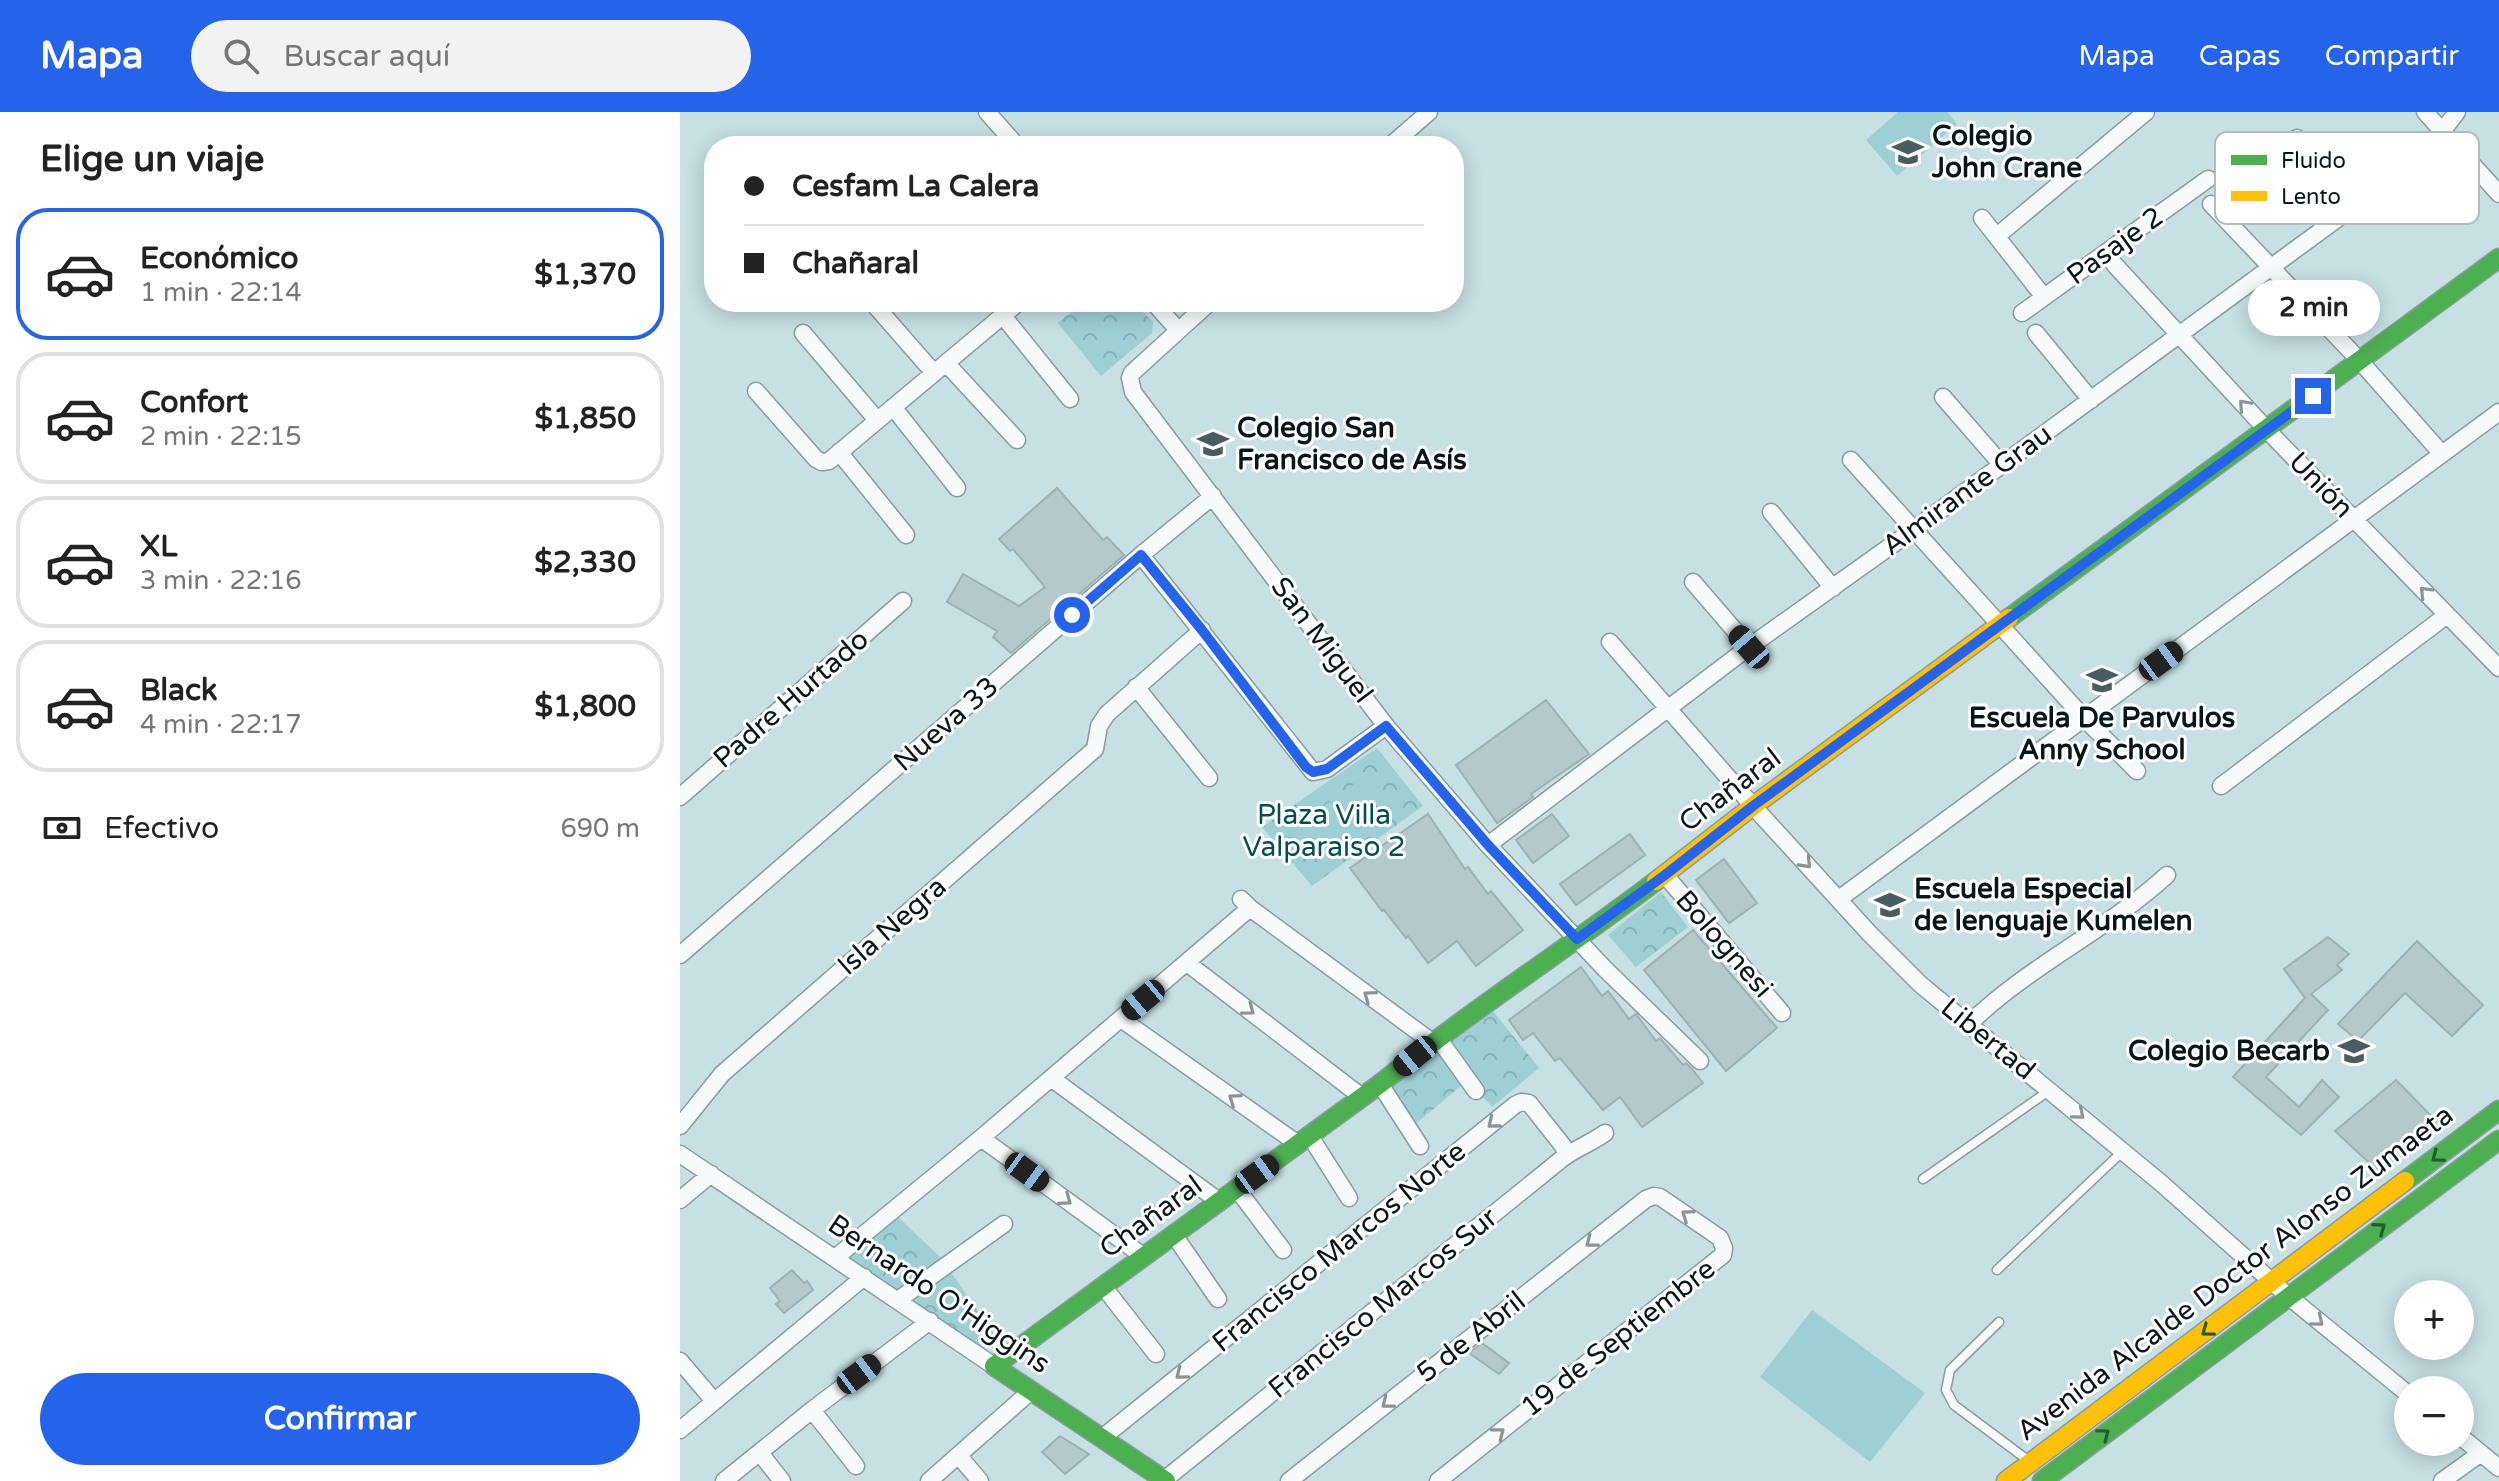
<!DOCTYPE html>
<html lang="es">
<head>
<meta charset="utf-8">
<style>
	:root { --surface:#fff; --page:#f2f2f2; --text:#222; --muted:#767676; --line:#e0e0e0; --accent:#2563eb }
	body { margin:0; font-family:"Varela Round",sans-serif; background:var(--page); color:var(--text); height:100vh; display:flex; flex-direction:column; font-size:30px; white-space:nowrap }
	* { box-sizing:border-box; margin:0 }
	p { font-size:26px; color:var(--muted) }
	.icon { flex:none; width:44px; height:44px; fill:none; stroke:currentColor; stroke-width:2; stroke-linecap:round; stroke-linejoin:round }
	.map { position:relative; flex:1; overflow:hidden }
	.drawer { display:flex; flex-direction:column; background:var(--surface); width:680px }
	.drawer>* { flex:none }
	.guide { position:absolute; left:24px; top:24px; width:760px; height:176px; border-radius:32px; box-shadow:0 4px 20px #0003; display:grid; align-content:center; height:176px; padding:0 40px; background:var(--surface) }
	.buttons { position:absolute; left:1714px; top:1168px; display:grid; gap:16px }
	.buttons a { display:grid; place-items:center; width:80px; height:80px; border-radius:50%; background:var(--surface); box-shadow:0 4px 20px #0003; font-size:40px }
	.end { position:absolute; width:36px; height:36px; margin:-18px; border:10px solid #2563eb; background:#fff; box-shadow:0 0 0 4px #fff }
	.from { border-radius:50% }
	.bubble { position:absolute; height:56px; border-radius:28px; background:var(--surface); box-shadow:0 4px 20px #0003; font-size:26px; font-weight:800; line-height:56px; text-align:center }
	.car { position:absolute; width:24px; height:48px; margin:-24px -12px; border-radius:10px; box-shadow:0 0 6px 2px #0007; background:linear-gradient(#222 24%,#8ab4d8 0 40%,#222 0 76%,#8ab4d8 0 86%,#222 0) }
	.guide b { display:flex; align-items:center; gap:28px; height:76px; font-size:30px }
	.guide b+b { border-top:2px solid var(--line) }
	.guide i { width:20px; height:20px; background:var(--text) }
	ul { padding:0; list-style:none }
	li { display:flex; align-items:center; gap:24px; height:132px; margin:0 16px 12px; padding:0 24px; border:4px solid var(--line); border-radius:32px }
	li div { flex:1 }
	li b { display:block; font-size:30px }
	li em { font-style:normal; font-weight:800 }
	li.on { border-color:var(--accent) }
	li>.icon { width:72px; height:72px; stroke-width:1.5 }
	h2 { padding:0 40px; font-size:36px; line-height:96px }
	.pay { display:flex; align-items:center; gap:20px; height:88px; padding:0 40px; font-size:30px }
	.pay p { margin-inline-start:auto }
	.action { display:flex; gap:16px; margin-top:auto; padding:16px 40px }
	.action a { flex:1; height:92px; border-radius:48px; background:var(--accent); color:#fff; font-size:32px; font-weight:800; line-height:92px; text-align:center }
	header { display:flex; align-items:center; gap:48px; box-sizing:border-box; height:112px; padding:0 40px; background:var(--accent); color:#fff }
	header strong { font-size:38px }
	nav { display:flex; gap:44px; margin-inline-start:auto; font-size:28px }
	.search { width:560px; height:72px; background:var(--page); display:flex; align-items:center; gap:20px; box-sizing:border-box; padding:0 28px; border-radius:44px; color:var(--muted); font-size:30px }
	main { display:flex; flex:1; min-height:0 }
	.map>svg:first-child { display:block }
	.park { fill:url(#park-crowns) }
	.pitch { fill:#9dcfd5 }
	.building { fill:#b4c9c9; stroke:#9db1b2; stroke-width:2 }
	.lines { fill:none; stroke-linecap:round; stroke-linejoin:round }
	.lane-casing { stroke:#889c9e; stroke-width:11 }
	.street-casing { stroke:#889c9e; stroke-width:19 }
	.fast-casing { stroke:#889c9e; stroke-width:21 }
	.slow-casing { stroke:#889c9e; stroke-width:21 }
	.lane { stroke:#f6fafb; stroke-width:8 }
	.street { stroke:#f6fafb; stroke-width:16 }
	.fast { stroke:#4caf50; stroke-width:18 }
	.slow { stroke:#ffc107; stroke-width:18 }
	.oneway { stroke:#8a9496 }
	.oneway2 { stroke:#265b32 }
	.route { stroke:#2563eb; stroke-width:10 }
	.labels { text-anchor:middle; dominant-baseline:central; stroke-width:6; stroke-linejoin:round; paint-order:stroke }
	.poi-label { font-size:28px; font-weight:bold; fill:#06171a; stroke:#fff; text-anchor:start }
	.street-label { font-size:28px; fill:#06171a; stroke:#fff }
	.park-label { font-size:28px; fill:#054d55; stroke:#fff }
	.key { fill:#fff; stroke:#b4b9ba; stroke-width:2 }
	.key-label { font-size:22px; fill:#06171a }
</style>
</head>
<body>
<header>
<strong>Mapa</strong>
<div class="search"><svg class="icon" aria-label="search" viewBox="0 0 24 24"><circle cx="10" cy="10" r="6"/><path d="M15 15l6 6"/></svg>Buscar aquí</div>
<nav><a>Mapa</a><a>Capas</a><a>Compartir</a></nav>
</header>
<main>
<section class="drawer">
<h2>Elige un viaje</h2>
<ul>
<li class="on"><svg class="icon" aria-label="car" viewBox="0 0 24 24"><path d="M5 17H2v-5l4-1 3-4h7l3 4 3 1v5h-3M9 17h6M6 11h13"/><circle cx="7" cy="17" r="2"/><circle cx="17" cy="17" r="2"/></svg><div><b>Económico</b><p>1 min · 22:14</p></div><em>$1,370</em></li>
<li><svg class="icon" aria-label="car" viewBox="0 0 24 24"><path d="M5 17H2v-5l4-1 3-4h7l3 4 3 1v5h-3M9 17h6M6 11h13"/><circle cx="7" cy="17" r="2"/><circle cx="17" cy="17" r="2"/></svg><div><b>Confort</b><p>2 min · 22:15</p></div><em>$1,850</em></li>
<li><svg class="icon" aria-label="car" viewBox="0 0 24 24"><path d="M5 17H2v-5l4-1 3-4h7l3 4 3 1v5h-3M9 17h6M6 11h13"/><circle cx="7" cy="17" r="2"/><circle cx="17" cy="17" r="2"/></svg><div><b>XL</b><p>3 min · 22:16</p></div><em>$2,330</em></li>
<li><svg class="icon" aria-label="car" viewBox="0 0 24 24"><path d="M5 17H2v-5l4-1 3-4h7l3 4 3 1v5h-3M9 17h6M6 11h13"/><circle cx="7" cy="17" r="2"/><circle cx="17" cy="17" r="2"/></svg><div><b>Black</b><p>4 min · 22:17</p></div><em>$1,800</em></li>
</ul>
<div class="pay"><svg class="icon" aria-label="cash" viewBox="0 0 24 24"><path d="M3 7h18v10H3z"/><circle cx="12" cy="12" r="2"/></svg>Efectivo<p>690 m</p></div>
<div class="action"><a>Confirmar</a></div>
</section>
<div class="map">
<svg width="1819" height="1369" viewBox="0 0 1819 1369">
	<defs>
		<pattern id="park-crowns" width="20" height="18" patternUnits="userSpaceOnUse" patternTransform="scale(2)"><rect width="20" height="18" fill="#9dcfd5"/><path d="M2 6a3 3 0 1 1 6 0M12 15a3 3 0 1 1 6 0" fill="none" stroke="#86b1b6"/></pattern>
	</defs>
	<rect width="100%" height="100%" fill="#c6e0e3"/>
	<!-- park -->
	<path class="park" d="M403,190H454L473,210L472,221L421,264L378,211Z
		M697,636L743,694L632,774L582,715Z
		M981,780L1008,815L956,855L928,823Z
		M812,898L859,956L812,995L788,968L733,1014L707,974Z
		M218,1105L261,1146L318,1228L302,1237L167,1143Z"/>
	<!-- pitch -->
	<path class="pitch" d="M1218,0H1267L1277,12L1217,64L1186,28Z
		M675,671L700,703L642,746L618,713Z
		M1132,1198L1245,1281L1190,1350L1080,1265Z"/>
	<!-- building -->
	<path class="building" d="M377,376L423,428L427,425L444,443L331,541L313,525L317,519L267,490L283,462L339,494L365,475L333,437L330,439L319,427Z
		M866,588L909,642L851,682L853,685L817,711L776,653Z
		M748,702L785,757L788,755L808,782L811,779L843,818L796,854L777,829L748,851L728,824L726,826L704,798L702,799L670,756Z
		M872,702L889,724L853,751L836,728Z
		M950,722L965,743L896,793L880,772Z
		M1044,747L1077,791L1049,811L1016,768Z
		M1013,818L1097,916L1046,959L964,858Z
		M1648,825L1669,842L1657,853L1662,858L1631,882L1648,898L1586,965L1619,995L1642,968L1659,985L1621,1023L1553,965L1625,886L1604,857Z
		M1737,829L1803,893L1772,924L1725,881L1678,929L1658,912Z
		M901,855L922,884L928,879L949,907L956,902L976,929L980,926L1003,953L1006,951L1012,957L1023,971L962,1015L940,985L923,998L880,946L875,949L853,921L843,928L829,908Z
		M1716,968L1760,1013L1699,1060L1655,1019Z
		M112,1158L124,1171L127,1169L133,1178L104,1201L96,1192L100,1189L90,1176Z
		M802,1231L829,1251L819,1262L789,1241Z
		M380,1324L409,1342L385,1362L362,1340Z"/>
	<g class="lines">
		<defs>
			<path id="lane" d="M1243,1067L1370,978
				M1317,1158L1443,1039
				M1319,1210L1270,1258L1266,1278L1274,1293L1349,1349"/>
			<path id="street" d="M307,0L337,34
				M1745,0L1819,82
				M1617,26L1676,93
				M710,34L749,0
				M1531,92L1680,249L1762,342
				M1302,106L1364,185
				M1317,124L1466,0
				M1434,152L1587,318L1819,556
				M192,190L254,261
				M473,190L498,218
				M530,190L452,261L450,266L453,280L706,614L808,733L925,857L1020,949
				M1342,201L1528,67
				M323,204L390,287
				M123,221L197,308
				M1356,221L1411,288
				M266,251L337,328
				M76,279L136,347L142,350L149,349L339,190
				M1263,285L1322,353
				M213,295L277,376
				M159,340L226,423
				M1171,348L1404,606L1457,659
				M1091,400L1153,476
				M461,443L633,660L647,657L706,614
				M1013,470L1069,535
				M930,530L1073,694L1189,821L1240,872L1481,1071L1608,1184L1728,1282
				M456,575L529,666
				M1541,674L1767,503
				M0,685L223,489
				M808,733L1069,535L1233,418L1676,93L1748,38L1777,0
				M985,763L1102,901
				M561,787L570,796L752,930
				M1159,787L1819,300
				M0,843L461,443L533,384
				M507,851L682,985
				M441,907L618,1032
				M1289,912C1348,854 1426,819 1487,763
				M758,926L796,979
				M371,966L540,1090
				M700,972L740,1034
				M0,1014L42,962L415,637L419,614L427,602L522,518
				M630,1024L669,1086
				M301,1026L463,1144
				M0,1042L314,1254
				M557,1077L603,1138
				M0,1088L31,1062
				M494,1123L538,1187
				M155,1146L301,1026L570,796
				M423,1174L476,1242
				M218,1188L324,1112
				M0,1249L34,1289
				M132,1298L176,1354
				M0,1318L184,1165
				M1780,1324L1819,1356
				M422,1326L835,993L841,990L849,991L883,1034L886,1041
				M80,1341L102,1369
				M279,1344L300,1369
				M44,1369L132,1298L250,1209
				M249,1369L351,1279
				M483,1369L878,1050C891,1038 910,1032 925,1021
				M609,1369L966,1087L974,1084L980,1085L1040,1126L1044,1136L1043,1143L758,1369
				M1762,1369L1801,1341"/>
			<path id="fast" d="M1329,506L1819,146
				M1725,1069L1819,998
				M486,1369L314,1254L700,972C789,900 885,838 976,769
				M1362,1369L1819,1028"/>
			<path id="slow" d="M976,769L1073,694L1329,506
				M1326,1369L1725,1069"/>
		</defs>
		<!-- lane casing -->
		<use href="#lane" class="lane-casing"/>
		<!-- street casing -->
		<use href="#street" class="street-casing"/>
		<!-- fast casing -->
		<use href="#fast" class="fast-casing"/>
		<!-- slow casing -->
		<use href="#slow" class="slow-casing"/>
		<!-- lane -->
		<use href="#lane" class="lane"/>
		<!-- street -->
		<use href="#street" class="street"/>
		<!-- fast -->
		<use href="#fast" class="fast"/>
		<!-- slow -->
		<use href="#slow" class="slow"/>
	</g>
	<!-- one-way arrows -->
	<defs><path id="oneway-chevron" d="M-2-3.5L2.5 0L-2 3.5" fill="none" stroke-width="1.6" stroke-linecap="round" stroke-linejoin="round" transform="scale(2)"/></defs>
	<g class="oneway">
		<use href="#oneway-chevron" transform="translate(1564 293) rotate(-132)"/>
		<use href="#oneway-chevron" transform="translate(1745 480) rotate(-134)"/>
		<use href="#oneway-chevron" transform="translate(1126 751) rotate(47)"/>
		<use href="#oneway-chevron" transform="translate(689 884) rotate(-144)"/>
		<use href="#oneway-chevron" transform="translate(569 898) rotate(37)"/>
		<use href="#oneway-chevron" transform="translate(554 987) rotate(-145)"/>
		<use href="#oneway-chevron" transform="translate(1399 1002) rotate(40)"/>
		<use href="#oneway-chevron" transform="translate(813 1011) rotate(141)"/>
		<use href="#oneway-chevron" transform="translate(386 1088) rotate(36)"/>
		<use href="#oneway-chevron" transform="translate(1007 1103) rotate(-145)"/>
		<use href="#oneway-chevron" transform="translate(911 1130) rotate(142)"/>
		<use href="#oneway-chevron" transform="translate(1638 1209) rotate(39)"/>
		<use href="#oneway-chevron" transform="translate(501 1262) rotate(141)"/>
		<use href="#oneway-chevron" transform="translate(707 1291) rotate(142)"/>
		<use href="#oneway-chevron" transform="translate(819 1321) rotate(-38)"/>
	</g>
	<g class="oneway2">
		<use href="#oneway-chevron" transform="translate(1757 1045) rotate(143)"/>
		<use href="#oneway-chevron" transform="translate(1700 1116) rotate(-36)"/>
		<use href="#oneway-chevron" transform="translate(1527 1219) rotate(143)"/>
		<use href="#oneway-chevron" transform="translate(1424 1322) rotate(-37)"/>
	</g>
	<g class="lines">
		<!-- route -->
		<path class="route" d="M392,503L461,443L522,518L626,655L633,660L647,657L706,614L808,733L897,827L985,763L1073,694L1633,284"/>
	</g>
	<!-- icons -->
	<defs>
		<symbol id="school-bare" viewBox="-9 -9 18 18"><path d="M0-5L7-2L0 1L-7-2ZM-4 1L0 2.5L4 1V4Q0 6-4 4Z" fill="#495d60" stroke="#fff" stroke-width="2.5" paint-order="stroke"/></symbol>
	</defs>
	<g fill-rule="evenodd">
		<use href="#school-bare" x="1206" y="18" width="44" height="44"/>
		<use href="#school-bare" x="511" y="310" width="44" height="44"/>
		<use href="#school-bare" x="1400" y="546" width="44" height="44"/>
		<use href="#school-bare" x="1188" y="771" width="44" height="44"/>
		<use href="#school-bare" x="1652" y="917" width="44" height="44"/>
	</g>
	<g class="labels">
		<!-- poi labels -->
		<g class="poi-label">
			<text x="1252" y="24">Colegio<tspan x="1252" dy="32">John Crane</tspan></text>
			<text x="557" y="316">Colegio San<tspan x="557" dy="32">Francisco de Asís</tspan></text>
			<text x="1422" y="606" text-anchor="middle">Escuela De Parvulos<tspan x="1422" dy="32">Anny School</tspan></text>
			<text x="1234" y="777">Escuela Especial<tspan x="1234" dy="32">de lenguaje Kumelen</tspan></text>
			<text x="1650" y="939" text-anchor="end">Colegio Becarb</text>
		</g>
		<!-- street labels -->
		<g class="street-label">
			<text transform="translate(1435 134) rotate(-36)">Pasaje 2</text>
			<text transform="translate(1641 373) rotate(46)">Unión</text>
			<text transform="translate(1287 378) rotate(-36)">Almirante Grau</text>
			<text transform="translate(642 528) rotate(53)">San Miguel</text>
			<text transform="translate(111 587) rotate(-41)">Padre Hurtado</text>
			<text transform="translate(266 612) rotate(-41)">Nueva 33</text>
			<text transform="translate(1050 678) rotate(-37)">Chañaral</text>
			<text transform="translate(212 814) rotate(-41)">Isla Negra</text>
			<text transform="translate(1044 832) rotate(49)">Bolognesi</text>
			<text transform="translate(1308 927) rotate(39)">Libertad</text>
			<text transform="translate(471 1105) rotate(-36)">Chañaral</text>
			<text transform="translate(659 1135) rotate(-39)">Francisco Marcos Norte</text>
			<text transform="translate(1555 1161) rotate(-37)">Avenida Alcalde Doctor Alonso Zumaeta</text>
			<text transform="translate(259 1182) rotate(34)">Bernardo O'Higgins</text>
			<text transform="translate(703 1191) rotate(-39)">Francisco Marcos Sur</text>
			<text transform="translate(791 1225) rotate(-38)">5 de Abril</text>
			<text transform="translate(938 1226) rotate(-38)">19 de Septiembre</text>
		</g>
		<!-- park labels -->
		<g class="park-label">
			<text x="644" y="703">Plaza Villa<tspan x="644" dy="32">Valparaiso 2</tspan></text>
		</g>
	</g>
	<!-- legend -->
	<rect x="1535" y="20" width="264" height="92" rx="12" class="key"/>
	<rect x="1551" y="43" width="36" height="10" fill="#4caf50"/>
	<rect x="1551" y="79" width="36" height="10" fill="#ffc107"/>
	<g class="key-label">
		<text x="1601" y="56">Fluido</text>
		<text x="1601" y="92">Lento</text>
	</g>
</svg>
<div class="buttons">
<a>+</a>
<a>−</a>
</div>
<i class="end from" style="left:392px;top:503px"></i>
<i class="end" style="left:1633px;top:284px"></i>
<div class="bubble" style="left:1568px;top:168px;width:132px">2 min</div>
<i class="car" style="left:1069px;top:535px;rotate:319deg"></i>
<i class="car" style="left:1481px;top:549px;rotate:54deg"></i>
<i class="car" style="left:463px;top:888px;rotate:230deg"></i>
<i class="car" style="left:735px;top:944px;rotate:231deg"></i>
<i class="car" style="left:347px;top:1060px;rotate:126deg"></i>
<i class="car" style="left:577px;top:1062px;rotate:54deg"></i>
<i class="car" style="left:179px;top:1262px;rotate:53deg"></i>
<div class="guide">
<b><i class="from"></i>Cesfam La Calera</b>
<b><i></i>Chañaral</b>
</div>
</div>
</main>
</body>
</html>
